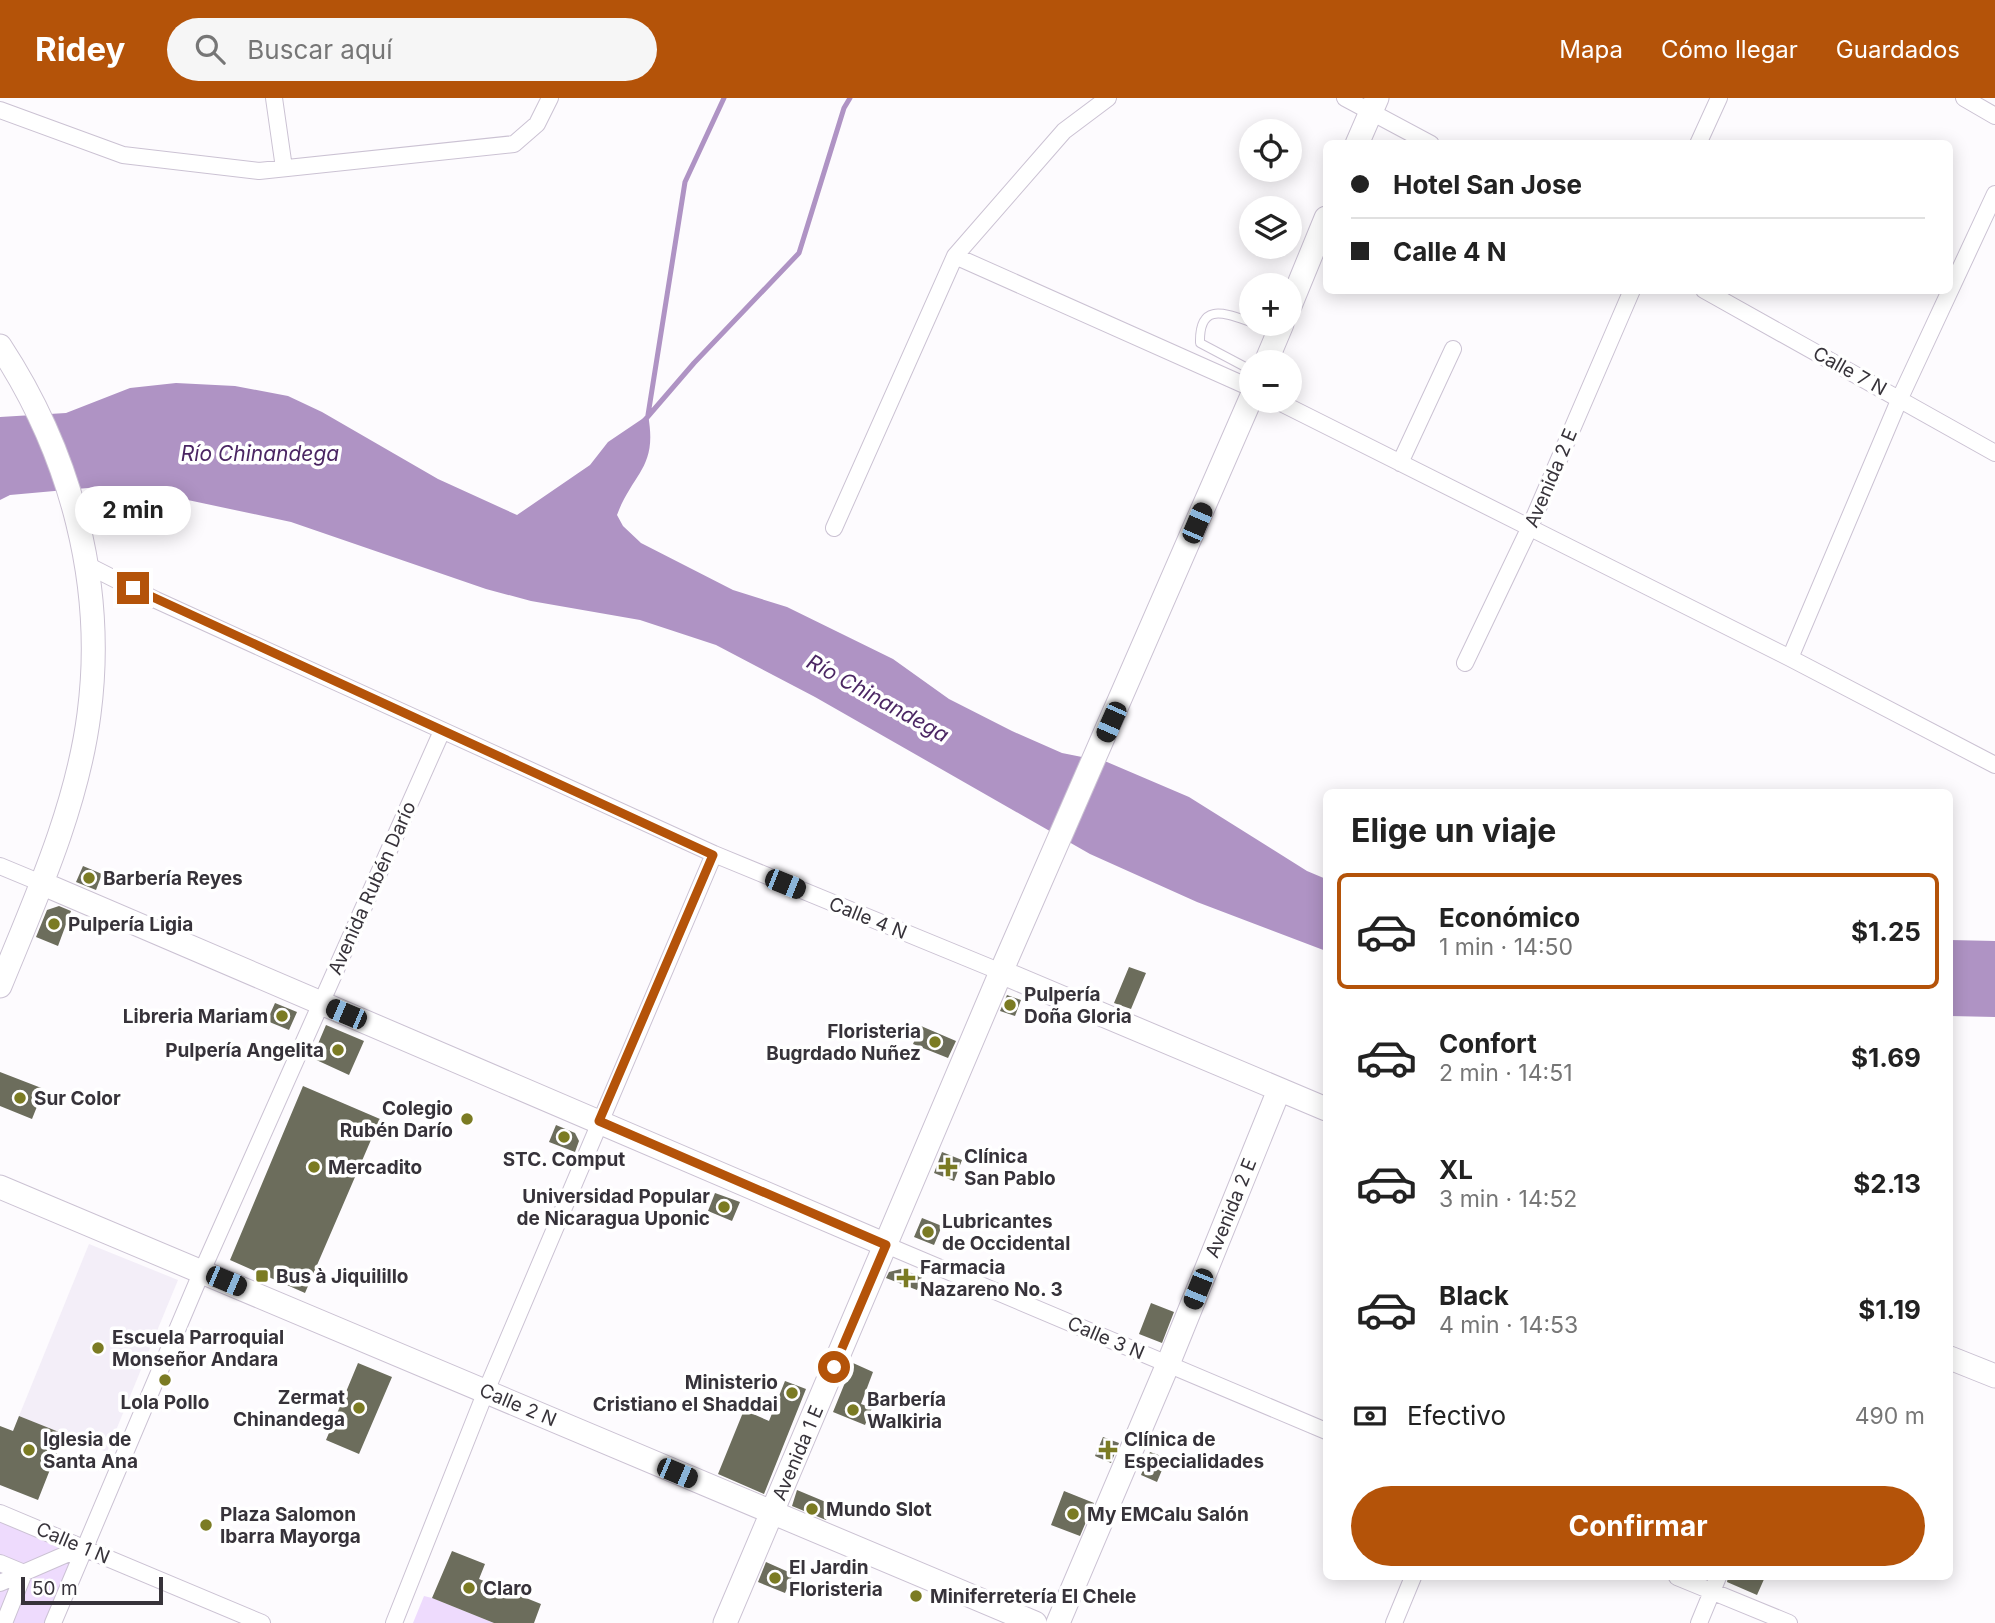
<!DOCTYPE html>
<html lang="es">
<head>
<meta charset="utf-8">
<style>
	:root { --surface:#fff; --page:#f6f6f6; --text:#222; --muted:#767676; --line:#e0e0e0; --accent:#b45309 }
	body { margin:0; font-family:Inter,sans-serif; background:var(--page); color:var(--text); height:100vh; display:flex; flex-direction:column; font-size:26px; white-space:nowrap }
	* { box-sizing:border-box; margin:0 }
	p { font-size:23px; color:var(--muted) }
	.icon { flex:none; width:38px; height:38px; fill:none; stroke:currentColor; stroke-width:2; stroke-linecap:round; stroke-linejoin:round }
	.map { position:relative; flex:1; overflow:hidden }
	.drawer { position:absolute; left:1323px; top:691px; width:630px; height:791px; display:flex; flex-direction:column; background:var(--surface); border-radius:10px; box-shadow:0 4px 18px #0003 }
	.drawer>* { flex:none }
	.banner { position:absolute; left:1323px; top:42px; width:630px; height:154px; border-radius:10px; box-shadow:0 4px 18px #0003; display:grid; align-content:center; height:154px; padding:0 28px; background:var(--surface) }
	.controls { position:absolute; left:1239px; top:21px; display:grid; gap:14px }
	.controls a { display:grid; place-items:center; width:63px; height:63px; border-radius:50%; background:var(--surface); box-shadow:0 4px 18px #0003; font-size:35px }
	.scale { position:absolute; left:21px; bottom:18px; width:142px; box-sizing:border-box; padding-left:7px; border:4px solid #37333a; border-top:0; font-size:19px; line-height:24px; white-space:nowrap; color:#37333a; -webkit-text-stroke:5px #fff; paint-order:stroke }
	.end { position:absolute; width:32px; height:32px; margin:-16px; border:9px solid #b45309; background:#fff; box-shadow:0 0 0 4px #fff }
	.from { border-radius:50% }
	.bubble { position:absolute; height:49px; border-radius:24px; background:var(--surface); box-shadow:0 4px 18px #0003; font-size:23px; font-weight:700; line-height:49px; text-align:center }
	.car { position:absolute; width:21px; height:42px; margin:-21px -10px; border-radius:9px; box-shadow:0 0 5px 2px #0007; background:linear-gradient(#222 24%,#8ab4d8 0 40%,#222 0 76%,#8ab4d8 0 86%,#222 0) }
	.banner b { display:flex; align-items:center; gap:24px; height:66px; font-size:26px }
	.banner b+b { border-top:2px solid var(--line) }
	.banner i { width:18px; height:18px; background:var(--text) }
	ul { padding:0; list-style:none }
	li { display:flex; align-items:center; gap:21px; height:116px; margin:0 14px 10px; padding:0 14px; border:4px solid transparent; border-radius:10px }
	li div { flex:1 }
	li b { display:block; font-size:26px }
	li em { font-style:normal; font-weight:700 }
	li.active { border-color:var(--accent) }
	li>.icon { width:63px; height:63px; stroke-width:1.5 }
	h2 { padding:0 28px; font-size:32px; line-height:84px }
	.pay { display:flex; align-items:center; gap:18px; height:77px; padding:0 28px; font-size:26px }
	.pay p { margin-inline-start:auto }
	.cta { display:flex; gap:14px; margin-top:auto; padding:14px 28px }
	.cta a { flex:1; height:80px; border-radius:42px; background:var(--accent); color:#fff; font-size:28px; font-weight:700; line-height:80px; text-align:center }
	header { display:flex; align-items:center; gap:42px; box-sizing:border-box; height:98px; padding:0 35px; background:var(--accent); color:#fff }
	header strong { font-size:33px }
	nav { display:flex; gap:38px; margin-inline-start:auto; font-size:24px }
	.search { width:490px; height:63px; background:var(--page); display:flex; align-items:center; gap:18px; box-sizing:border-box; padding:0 24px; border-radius:38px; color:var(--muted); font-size:26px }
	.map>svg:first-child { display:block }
	.built { fill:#f3eef8 }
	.green { fill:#eedbfd }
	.water { fill:#af93c4 }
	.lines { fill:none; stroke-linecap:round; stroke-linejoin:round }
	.stream { stroke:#af93c4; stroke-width:5 }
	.building { fill:#6c6d5c }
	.lane-casing { stroke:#cbc2d3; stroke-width:10 }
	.street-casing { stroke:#cbc2d3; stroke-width:18 }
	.secondary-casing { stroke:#cbc2d3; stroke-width:25 }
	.lane { stroke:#fff; stroke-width:8 }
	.street { stroke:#fff; stroke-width:16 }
	.secondary { stroke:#fff; stroke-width:23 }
	.route { stroke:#b45309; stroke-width:9 }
	.poi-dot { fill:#7b7b23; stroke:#fff; stroke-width:2.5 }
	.labels { text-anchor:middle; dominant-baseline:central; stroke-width:7; stroke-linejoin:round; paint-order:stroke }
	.street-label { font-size:19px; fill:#37333a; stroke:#fff }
	.poi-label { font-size:19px; font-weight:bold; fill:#37333a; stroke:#fff; text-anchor:start }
	.water-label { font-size:21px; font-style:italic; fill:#4b2663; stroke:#fff }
</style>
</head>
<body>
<header>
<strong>Ridey</strong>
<div class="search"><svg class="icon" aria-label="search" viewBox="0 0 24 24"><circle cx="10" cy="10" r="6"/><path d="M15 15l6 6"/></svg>Buscar aquí</div>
<nav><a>Mapa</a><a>Cómo llegar</a><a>Guardados</a></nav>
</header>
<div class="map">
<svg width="1995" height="1525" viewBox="0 0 1995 1525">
	<rect width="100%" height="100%" fill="#fdfbfe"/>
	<!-- built -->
	<path class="built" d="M89,1146L178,1182L107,1354L19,1318Z"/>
	<!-- green -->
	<path class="green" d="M0,1415L83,1449L53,1525H0Z
		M424,1498L432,1500L494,1525H413Z"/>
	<!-- water -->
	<path class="water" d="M176,285L235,288L288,298L322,314L438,381L517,417L590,367L608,344L648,317C658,370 633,374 617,417L623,428L641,445L733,492L787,509L893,561L949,601L1012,633L1062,655L1107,664L1189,699L1307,773L1326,781V853L1197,804L1090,756L815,599L716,547L640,522L531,503L486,491L291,424L169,398L110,388L10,397L0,402V319L66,315L130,290Z
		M1950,842L1995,843V919L1950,918Z"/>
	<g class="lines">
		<!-- stream -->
		<path class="stream" d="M648,317L685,84L724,0
			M644,323L694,265L799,155L844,10L850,0"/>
	</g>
	<!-- building -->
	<path class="building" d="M83,768L102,776L96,792L76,784Z
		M59,808L71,813L58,848L36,839L47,812Z
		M1129,869L1146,875L1131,911L1114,905Z
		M1007,897L1021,902L1015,918L1000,913Z
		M275,905L297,914L289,932L267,923Z
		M326,927L364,943L349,977L312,960Z
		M921,928L956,943L948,960L913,946Z
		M0,974L44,991L32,1021L0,1008Z
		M303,988L380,1021L305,1195L230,1162Z
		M556,1027L575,1035L579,1043L575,1054L549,1044Z
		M942,1054L962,1062L954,1083L934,1075Z
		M715,1095L740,1104L732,1123L708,1113Z
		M922,1120L942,1128L934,1147L914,1139Z
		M901,1171L922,1179L917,1192L886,1180L889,1174Z
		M1151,1205L1174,1214L1162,1245L1139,1236Z
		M358,1265L392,1279L359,1356L326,1342Z
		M853,1265L873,1274L861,1306L872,1310L865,1327L833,1314Z
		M785,1283L806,1291L764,1396L718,1376L744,1312L769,1323Z
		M19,1318L64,1336L38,1402L0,1387V1328L13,1333Z
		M1103,1339L1119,1345L1111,1365L1095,1358Z
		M1150,1354L1167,1360L1157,1384L1141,1377Z
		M797,1392L833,1407L826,1422L792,1408Z
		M1064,1393L1094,1405L1080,1438L1051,1427Z
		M452,1453L485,1466L479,1481L541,1506L534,1525H494L432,1500Z
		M766,1464L793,1476L785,1495L758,1484Z
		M1728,1479H1765L1757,1497L1727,1484Z"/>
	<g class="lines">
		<defs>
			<path id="lane" d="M1251,224C1224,215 1199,204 1200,245L1251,272
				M1255,226L1276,233"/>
			<path id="street" d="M274,0L284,70
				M1345,0L1431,46
				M1964,0L1995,18
				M0,12L123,57L259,73L514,46L537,26L550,0
				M1698,46L1719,0
				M955,158L1251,290
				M1704,192L1995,355
				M1277,303L1790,560L1995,667
				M1400,365L1453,251
				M834,430L955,158L1064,33L1108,0
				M87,467L156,502L714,756L1001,874
				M1790,560L1900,300L1995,96
				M1465,565L1529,431L1632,192
				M0,768L41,785
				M886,1147L1326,1333
				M0,1415L262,1525
				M0,1465L24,1475L4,1525
				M1677,1479L1789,1525
				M0,1485L83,1449
				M53,1525L202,1173L442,633
				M394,1525L486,1293L714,756
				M1394,1525L1413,1479
				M1699,1525L1718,1479"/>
			<path id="secondary" d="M1357,46L1377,0
				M1290,208L1326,120
				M0,248C71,356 106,487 89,616C77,710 35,802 0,888
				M1266,264L1282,226
				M41,785L886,1147
				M1001,874L1326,1011
				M0,1089L1035,1525
				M1950,1260L1995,1278
				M725,1525L1001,874L1251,300
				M1058,1525L1168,1266L1279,992"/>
		</defs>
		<!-- lane casing -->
		<use href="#lane" class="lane-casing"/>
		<!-- street casing -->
		<use href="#street" class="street-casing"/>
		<!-- secondary casing -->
		<use href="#secondary" class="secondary-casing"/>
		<!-- lane -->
		<use href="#lane" class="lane"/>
		<!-- street -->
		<use href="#street" class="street"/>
		<!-- secondary -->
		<use href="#secondary" class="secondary"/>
	</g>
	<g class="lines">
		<!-- route -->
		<path class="route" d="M133,490L713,757L599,1023L886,1147L834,1269"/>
	</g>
	<!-- markers -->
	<g class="poi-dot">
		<circle cx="89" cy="780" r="7"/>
		<circle cx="54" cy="826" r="7"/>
		<circle cx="1010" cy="907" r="7"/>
		<circle cx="282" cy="918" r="7"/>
		<circle cx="935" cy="944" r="7"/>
		<circle cx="338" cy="952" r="7"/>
		<circle cx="20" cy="1000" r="7"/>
		<circle cx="467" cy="1021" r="7"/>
		<circle cx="564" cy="1039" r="7"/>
		<circle cx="314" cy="1069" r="7"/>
		<path d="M944.5 1058.5h7v7h7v7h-7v7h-7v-7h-7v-7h7z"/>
		<circle cx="724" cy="1109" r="7"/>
		<circle cx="928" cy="1134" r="7"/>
		<rect x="255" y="1171" width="14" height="14" rx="3.5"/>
		<path d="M902.5 1169.5h7v7h7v7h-7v7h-7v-7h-7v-7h7z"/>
		<circle cx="98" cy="1250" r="7"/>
		<circle cx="165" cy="1282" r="7"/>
		<circle cx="792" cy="1295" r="7"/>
		<circle cx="359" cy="1310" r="7"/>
		<circle cx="853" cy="1312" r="7"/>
		<circle cx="29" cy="1352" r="7"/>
		<path d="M1104.5 1341.5h7v7h7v7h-7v7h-7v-7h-7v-7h7z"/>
		<circle cx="812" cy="1411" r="7"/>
		<circle cx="1073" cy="1416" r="7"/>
		<circle cx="206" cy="1427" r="7"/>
		<circle cx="775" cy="1480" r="7"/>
		<circle cx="469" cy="1490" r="7"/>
		<circle cx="916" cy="1498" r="7"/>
	</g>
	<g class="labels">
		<!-- street labels -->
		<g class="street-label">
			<text transform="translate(1850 273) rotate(29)">Calle 7 N</text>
			<text transform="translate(1551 380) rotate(-67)">Avenida 2 E</text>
			<text transform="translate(372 790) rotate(-66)">Avenida Rubén Darío</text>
			<text transform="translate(868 820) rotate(22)">Calle 4 N</text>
			<text transform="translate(1231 1110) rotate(-68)">Avenida 2 E</text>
			<text transform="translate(1106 1240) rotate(23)">Calle 3 N</text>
			<text transform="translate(518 1307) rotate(23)">Calle 2 N</text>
			<text transform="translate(798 1355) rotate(-67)">Avenida 1 E</text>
			<text transform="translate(73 1445) rotate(23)">Calle 1 N</text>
		</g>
		<!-- poi labels -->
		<g class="poi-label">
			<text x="103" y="780">Barbería Reyes</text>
			<text x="68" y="826">Pulpería Ligia</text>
			<text x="1024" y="896">Pulpería<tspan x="1024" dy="22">Doña Gloria</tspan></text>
			<text x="268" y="918" text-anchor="end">Libreria Mariam</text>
			<text x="921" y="933" text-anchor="end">Floristeria<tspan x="921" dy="22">Bugrdado Nuñez</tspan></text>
			<text x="324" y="952" text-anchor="end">Pulpería Angelita</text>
			<text x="34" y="1000">Sur Color</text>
			<text x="453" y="1010" text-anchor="end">Colegio<tspan x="453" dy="22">Rubén Darío</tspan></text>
			<text x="964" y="1058">Clínica<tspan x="964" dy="22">San Pablo</tspan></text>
			<text x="564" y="1061" text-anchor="middle">STC. Comput</text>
			<text x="328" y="1069">Mercadito</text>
			<text x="710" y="1098" text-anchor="end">Universidad Popular<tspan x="710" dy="22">de Nicaragua Uponic</tspan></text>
			<text x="942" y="1123">Lubricantes<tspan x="942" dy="22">de Occidental</tspan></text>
			<text x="920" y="1169">Farmacia<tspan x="920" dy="22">Nazareno No. 3</tspan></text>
			<text x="276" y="1178">Bus à Jiquilillo</text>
			<text x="112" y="1239">Escuela Parroquial<tspan x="112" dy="22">Monseñor Andara</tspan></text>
			<text x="778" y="1284" text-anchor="end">Ministerio<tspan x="778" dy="22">Cristiano el Shaddai</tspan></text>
			<text x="345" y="1299" text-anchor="end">Zermat<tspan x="345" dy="22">Chinandega</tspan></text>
			<text x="867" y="1301">Barbería<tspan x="867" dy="22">Walkiria</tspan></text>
			<text x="165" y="1304" text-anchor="middle">Lola Pollo</text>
			<text x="43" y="1341">Iglesia de<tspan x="43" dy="22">Santa Ana</tspan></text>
			<text x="1124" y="1341">Clínica de<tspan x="1124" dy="22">Especialidades</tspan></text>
			<text x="826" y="1411">Mundo Slot</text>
			<text x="220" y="1416">Plaza Salomon<tspan x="220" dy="22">Ibarra Mayorga</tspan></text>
			<text x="1087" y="1416">My EMCalu Salón</text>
			<text x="789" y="1469">El Jardin<tspan x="789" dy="22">Floristeria</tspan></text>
			<text x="483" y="1490">Claro</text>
			<text x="930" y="1498">Miniferretería El Chele</text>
		</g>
		<!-- water labels -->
		<g class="water-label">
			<text x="260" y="355">Río Chinandega</text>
			<text transform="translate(878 600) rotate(29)">Río Chinandega</text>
		</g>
	</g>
</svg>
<div class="controls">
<a><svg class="icon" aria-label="locate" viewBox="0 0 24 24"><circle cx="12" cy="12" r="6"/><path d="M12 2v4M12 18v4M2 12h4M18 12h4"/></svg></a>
<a><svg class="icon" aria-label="layers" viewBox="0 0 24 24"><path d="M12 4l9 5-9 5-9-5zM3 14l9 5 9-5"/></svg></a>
<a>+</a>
<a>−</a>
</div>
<div class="scale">50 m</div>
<i class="end from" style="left:834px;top:1269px"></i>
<i class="end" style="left:133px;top:490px"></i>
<div class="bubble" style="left:75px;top:388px;width:116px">2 min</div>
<i class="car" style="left:1197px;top:425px;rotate:23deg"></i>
<i class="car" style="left:1111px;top:624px;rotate:204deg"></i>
<i class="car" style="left:785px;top:786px;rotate:112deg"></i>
<i class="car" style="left:346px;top:916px;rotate:293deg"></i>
<i class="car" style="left:226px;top:1183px;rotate:113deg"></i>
<i class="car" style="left:1198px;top:1191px;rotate:202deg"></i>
<i class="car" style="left:677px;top:1375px;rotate:113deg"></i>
<div class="banner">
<b><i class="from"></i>Hotel San Jose</b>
<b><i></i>Calle 4 N</b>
</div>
<section class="drawer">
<h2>Elige un viaje</h2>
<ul>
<li class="active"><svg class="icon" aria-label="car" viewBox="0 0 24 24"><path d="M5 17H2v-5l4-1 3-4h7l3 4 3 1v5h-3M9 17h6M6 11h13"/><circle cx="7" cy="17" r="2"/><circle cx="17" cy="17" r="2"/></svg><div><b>Económico</b><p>1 min · 14:50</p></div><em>$1.25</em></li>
<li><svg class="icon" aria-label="car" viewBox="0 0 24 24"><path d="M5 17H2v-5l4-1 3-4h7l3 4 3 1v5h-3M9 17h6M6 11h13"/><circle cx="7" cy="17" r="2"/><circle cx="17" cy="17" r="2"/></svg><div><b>Confort</b><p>2 min · 14:51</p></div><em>$1.69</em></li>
<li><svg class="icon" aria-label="car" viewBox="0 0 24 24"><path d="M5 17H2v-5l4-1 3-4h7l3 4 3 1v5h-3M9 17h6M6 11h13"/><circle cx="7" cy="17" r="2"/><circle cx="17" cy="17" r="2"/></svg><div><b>XL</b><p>3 min · 14:52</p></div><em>$2.13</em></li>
<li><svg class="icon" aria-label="car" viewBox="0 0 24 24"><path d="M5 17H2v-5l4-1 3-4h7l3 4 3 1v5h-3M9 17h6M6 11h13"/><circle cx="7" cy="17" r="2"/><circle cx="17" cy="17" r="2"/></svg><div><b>Black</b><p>4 min · 14:53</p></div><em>$1.19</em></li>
</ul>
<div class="pay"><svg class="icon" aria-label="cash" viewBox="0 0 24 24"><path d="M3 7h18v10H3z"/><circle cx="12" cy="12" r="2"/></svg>Efectivo<p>490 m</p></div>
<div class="cta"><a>Confirmar</a></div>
</section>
</div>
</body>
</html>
